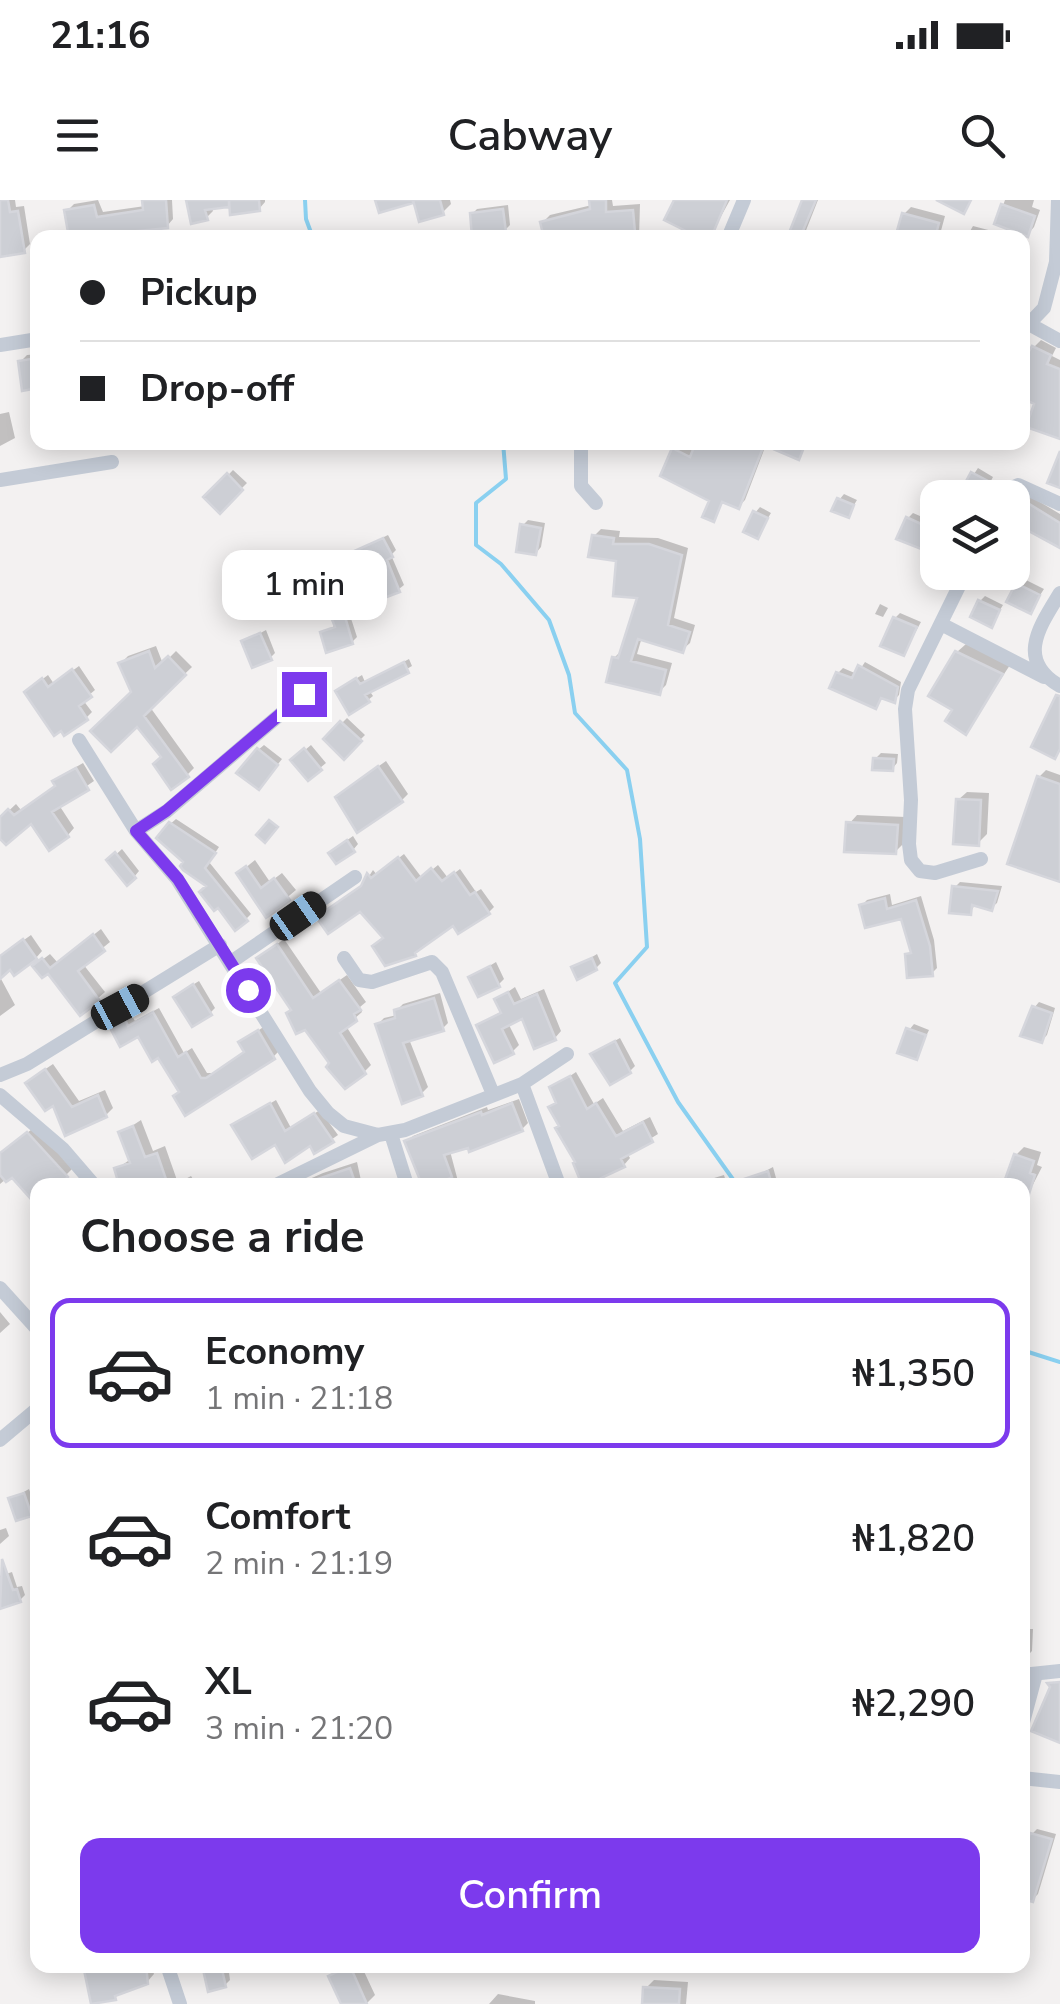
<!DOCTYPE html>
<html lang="en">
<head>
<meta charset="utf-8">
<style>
	:root { --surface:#fff; --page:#f6f6f6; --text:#202124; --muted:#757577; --line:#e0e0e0; --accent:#7c3aed }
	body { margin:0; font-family:"Nunito Sans",sans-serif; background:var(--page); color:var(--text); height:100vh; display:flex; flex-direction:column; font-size:38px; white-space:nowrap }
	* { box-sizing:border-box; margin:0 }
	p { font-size:32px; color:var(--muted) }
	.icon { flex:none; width:55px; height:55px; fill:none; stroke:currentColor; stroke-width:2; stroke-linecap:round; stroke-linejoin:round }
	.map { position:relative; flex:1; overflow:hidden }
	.drawer { position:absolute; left:30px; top:978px; width:1000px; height:795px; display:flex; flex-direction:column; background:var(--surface); border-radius:20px; box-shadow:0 5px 25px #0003 }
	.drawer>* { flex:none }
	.guide { position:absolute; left:30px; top:30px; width:1000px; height:220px; border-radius:20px; box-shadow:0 5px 25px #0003; display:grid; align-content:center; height:220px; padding:0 50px; background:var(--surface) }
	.controls { position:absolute; left:920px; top:280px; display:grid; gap:20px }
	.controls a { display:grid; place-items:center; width:110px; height:110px; border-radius:20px; background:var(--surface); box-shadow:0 5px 25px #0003; font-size:50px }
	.end { position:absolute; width:45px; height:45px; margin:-22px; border:12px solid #7c3aed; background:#fff; box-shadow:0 0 0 5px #fff }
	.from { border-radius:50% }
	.bubble { position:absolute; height:70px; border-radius:20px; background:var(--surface); box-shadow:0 5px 25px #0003; font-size:32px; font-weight:600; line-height:70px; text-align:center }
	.car { position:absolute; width:30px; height:60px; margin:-30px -15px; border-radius:12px; box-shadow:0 0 8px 2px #0007; background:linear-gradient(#222 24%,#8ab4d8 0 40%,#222 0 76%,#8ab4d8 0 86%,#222 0) }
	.guide b { display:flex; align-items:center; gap:35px; height:95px; font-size:38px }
	.guide b+b { border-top:2px solid var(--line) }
	.guide i { width:25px; height:25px; background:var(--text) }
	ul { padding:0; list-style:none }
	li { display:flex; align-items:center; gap:30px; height:150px; margin:0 20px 15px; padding:0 30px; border:5px solid transparent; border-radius:20px }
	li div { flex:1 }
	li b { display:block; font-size:38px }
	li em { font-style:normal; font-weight:600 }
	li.current { border-color:var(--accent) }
	li>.icon { width:90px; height:90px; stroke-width:1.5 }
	h2 { padding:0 50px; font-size:45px; line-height:120px }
	.button { display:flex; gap:20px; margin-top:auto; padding:20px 50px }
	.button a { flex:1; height:115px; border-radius:20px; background:var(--accent); color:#fff; font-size:40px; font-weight:600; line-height:115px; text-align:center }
	.status { display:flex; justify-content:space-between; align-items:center; height:70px; padding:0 50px; background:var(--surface); direction:ltr }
	.status svg { height:28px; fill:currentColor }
	header { display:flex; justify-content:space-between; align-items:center; height:130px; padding:0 50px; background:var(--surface); font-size:45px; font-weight:600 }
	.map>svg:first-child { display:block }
	.shadow { fill:#0003 }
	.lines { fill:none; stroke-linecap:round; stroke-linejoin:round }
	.stream { stroke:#8ad0f0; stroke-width:4 }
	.building { fill:#cdcfd5; stroke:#d5d6dc; stroke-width:2.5 }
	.minor { stroke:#c4cbd6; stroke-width:14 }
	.route { stroke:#7c3aed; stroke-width:12 }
</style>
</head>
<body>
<div class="status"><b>21:16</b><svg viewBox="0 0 49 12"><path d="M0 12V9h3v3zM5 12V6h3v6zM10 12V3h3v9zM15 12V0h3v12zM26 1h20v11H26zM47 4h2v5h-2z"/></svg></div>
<header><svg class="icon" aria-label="menu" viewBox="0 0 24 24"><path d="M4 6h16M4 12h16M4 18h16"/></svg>Cabway<svg class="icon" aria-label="search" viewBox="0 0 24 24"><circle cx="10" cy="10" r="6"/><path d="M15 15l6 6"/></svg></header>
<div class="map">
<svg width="1060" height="1804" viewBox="0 0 1060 1804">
	<rect width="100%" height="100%" fill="#f3f1f1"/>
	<!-- shadow -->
	<path class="shadow" d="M0,0H15L16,7L24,6L30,44L24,50L0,37Z
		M98,0L103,12L145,6V0H172L173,19L167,26L142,28L137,33L67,11L74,4Z
		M188,0H265V2L259,9L232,4L212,7L213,11L206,18Z
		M379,0H450L451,4L443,12L416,1L380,10Z
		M592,0H612L613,6L640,4L639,38H546L543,22L550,15L592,5Z
		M681,0H730L709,38Z
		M805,0H818L803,38H789Z
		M1005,0H1034L1032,7L1040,10L1034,27L1028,34L997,22Z
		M508,5L510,25L505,30L472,14L477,9Z
		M911,7L945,16L939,38H898L904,14Z
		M973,26L996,32L995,38H966Z
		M1041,140L1056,148L1052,156L1060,160V237L1038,202L1034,147Z
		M38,154V186L20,162L27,155Z
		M9,212L15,238L0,246V214Z
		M767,242L745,300L739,306L724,300L713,319L712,300L674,250L680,244L695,251Z
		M978,268L993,277L982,298H958Z
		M233,270L247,283L220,310L207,297Z
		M1025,293L1060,314V345L1020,299Z
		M844,294L857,300L848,315L839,300Z
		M760,307L771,313L757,336L755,313Z
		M913,313L934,322L920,346L908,318Z
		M528,320L545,323L541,347L536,353L523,325Z
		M601,329L620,331L619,337L658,338L688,348L674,418L695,425L690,443L682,450L642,437L637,454L672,463L666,485L659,492L614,458L622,450L640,396L619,359L594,336Z
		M388,335L396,350L391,355L404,385L399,389L348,409L357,437L352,442L322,433L336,425L326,397L344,387L337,360Z
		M1024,379L1044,389L1030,411L1018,384Z
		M985,396L1003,405L991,425L980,401Z
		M880,404L888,408L883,417L875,414Z
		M900,413L921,422L904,453L895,418Z
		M266,430L275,453L270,458L244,442Z
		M966,444L1010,465L966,532L955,510L957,452Z
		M156,446L163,464L176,451L192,467L150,507L194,568L187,575L164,557L137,524L134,492L121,463L128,456Z
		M409,459L412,466L369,490L373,496L368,500L342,487L362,475L365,482Z
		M865,462L901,482L899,495L894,500L883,496L876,506L838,473L843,468L857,474Z
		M79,466L95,490L83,500L92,512L86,518L32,487L48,475L54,484Z
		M347,518L365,535L344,556L326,539Z
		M264,545L282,559L264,582L258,550Z
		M311,545L326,563L308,578L293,560Z
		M881,553L898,554L897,563L892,569L875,559Z
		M386,561L408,594L402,600L345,590Z
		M83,563L94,581L59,605L74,628L68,635L50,647L31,620L0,635V619L16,604L21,610L57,585L55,582L62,575Z
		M1046,570L1060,575V679L1039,577Z
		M967,592L989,593L987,634L978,643L958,600Z
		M857,615L906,617L904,643L895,652L849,624Z
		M176,619L219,647L209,662L251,714L246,719L186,662L168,626Z
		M353,636L358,644L353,650L336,648Z
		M122,649L139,671L134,677L110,660Z
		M404,654L422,678L438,665L448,678L460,669L476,692L481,689L494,707L489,712L454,723L415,754L386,737L364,684L373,670L377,675Z
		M255,660L270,682L282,673L296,690L266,715L239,673Z
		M960,682L1002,686L997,703L991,708L976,703L970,713L955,687Z
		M890,694L892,705L921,696L934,740L937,768L932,773L908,755L913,749L903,716L862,705L867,700Z
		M101,729L110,742L83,764L105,792L81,813L42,760L50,754L58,763Z
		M31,735L42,751L36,758L10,766L0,775V757Z
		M284,739L321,793L347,775L366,802L360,807L362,812L346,826L371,865L364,872L332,863L259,758Z
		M597,754L601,763L596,768H574Z
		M496,762L504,779L498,785L471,777Z
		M0,777L15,805L0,816Z
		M199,781L215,808L210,813L181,792Z
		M515,787L521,799L544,789L561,831L555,838L523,816L508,823L519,845L512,852L479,825L502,811L497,799Z
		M440,793L448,823L442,829L409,839L428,887L422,893L378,824L384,818L397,815L396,811L403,804Z
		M1039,802L1055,808L1047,835L1042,840L1034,808Z
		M159,808L184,853L192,848L207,873H214L246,852L241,842L265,826L279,851L273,857L181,891L159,855L139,834L112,826L130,813L135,821Z
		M914,824L929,830L916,857L909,830Z
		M620,838L635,866L630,871L598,850Z
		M53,864L79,901L105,890L113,908L106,915L67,932L54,902L35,876Z
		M576,872L594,904L603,898L623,931L650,917L658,934L627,953L630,958L624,965L590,985L551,907L558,901L552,888Z
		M519,899L528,923L522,929L450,951L459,985H424L407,942L413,936L487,907L488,910Z
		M276,900L291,928L320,910L338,935L315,951L311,943L276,941L234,925Z
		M141,920L153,951L165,946L178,983L191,976L197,985H122L116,969L131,959L121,933Z
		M36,926L73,968L56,985L12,974L0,984V954Z
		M1024,947L1041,952L1037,965L1042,967L1022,1006V985H1006L1016,955Z
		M357,962L362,985H296L323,973Z
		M773,967L776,978L767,985H757L754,977Z
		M724,975L727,985H700L704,981Z
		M0,1112L10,1124L0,1133Z
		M29,1289L36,1308L30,1314L11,1299Z
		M6,1328L9,1336L0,1344V1330Z
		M12,1372L17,1387L22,1386L25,1395L20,1400L0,1405V1376Z
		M1022,1429H1033L1032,1451L1025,1458Z
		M1037,1629L1056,1634L1038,1694L1033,1699L1032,1634Z
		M86,1765H155L152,1768L154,1774L147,1782L121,1791L115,1798Z
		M204,1765H228L230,1780L225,1785Z
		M347,1765H361L375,1795L366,1804H343L331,1777Z
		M654,1780L688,1782L686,1804H645L646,1788Z
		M498,1794L535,1801V1804H489Z"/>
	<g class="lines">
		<!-- stream -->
		<path class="stream" d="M305,0L306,19L313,38
			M503,242L506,279L476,303V345L501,364L549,420L569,475L575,513L627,570L640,639L647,747L615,783L678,902L737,985
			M1022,1150L1060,1162"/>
	</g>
	<!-- building -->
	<path class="building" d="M0,0H8L10,12L18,11L25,53L0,57Z
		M142,0H166L168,28L137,31L138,35L123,38H69L64,10L94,5L97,17L143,10Z
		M186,0H229V7L205,10L208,20L191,24Z
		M229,0H259L260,11L230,15Z
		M375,0H413V3L379,13Z
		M413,0H440L444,15L419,22Z
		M589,0H606V12L633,10L635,32H631L632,38H544L540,22L590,9Z
		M674,0H727L711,38H700L664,20Z
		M802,0H816L800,38H787Z
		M936,0H971L964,14Z
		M1001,4L1035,16L1028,37L994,24Z
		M503,9L506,32L472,37L470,13Z
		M902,13L939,23L935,38H895Z
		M1032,146L1051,155L1047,164L1060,169V239L1026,227L1034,204L1022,198V164Z
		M38,158V188L22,191L18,161Z
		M696,242H806L799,260L764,245L739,309L722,302L714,322L702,317L709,301L660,276L672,248L690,257Z
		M1060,251V288L1047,283Z
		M971,272L990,282L982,298H957Z
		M227,273L243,290L220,314L203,297Z
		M1018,297L1060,323V348L1012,322V306Z
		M837,298L854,305L849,318L831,311Z
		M753,311L768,318L758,339L743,332Z
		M906,317L930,328L921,349L896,339Z
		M520,324L541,328L536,355L516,352Z
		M592,335L614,338L613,344H649L682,355L668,425L690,432L683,453L638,439L631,461L666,470L660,495L606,482L612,457L618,458L637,398L613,396L616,361L588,357Z
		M383,338L393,357L387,360L400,392L344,413L353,444L326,453L320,432L335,427L323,397L342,389L334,370L338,368L334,360Z
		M1016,383L1040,395L1031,414L1006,402Z
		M978,400L1000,410L992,428L970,417Z
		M893,417L917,427L904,456L880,446Z
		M260,433L272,460L252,468L241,441Z
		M149,451L155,468L168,456L186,475L144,516L189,577L171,590L153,564L161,557L137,527L111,552L90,531L131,492L118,463Z
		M955,451L1003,474L966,535L945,521L952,510L928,496Z
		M404,462L409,473L365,495L370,502L349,515L335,491L356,478L360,484Z
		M858,465L898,487L895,503L881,498L876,509L829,488L836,472L852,478Z
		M72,469L92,497L79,506L88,520L64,536L61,531L54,536L24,492L42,478L48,487Z
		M1056,495L1060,496V549L1055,559L1031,547Z
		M340,521L362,541L344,560L323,539Z
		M257,548L278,565L259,590L236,573Z
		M304,548L322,570L308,581L290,560Z
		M873,558L894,559L893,571L872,570Z
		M378,566L403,602L357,633L335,597Z
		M76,568L89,590L52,612L69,637L49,651L31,624L6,645L0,639V617L8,609L14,615L55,586L52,581Z
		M1037,576L1060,584V682L1007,664Z
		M956,599L981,600L979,646L953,644Z
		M269,620L278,627L265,643L256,635Z
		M169,622L216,653L205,668L248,721L235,731L218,708L214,711L199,692L206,686L183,670L180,666L183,662L156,638Z
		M846,622L898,625L896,654L844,652Z
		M347,640L355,652L336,664L328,653Z
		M115,652L136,678L127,686L106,660Z
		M398,657L416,681L431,668L442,681L454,672L470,695L475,692L490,714L458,734L453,726L415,753L416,756L385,766L372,746L383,738L360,712L328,734L316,717L361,686L367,673L371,678Z
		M246,666L261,688L274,678L290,700L266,718L236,673Z
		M952,686L998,691L992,711L972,705L971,715L949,713Z
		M885,698L887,709L916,700L930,746L933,776L907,778L905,754L911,753L901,719L865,728L859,705Z
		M93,734L105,751L78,771L100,801L80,816L48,774L42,778L32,766L42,758L50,768Z
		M23,739L37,759L14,776L10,770L0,779V756Z
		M277,744L313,798L339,780L361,810L354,814L357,821L340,833L366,874L345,889L326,867L329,863L305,830L296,834L286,813L291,810L256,758Z
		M592,758L597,770L577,780L571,767Z
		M490,766L500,787L478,797L468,777Z
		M193,784L212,815L192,827L173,797Z
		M508,792L514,804L537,794L556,840L534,849L522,819L502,829L514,854L494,863L476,825L501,813L494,799Z
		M434,798L444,831L403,843L423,896L402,904L375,824L395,818L394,810Z
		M1032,806L1052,813L1042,843L1020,836Z
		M153,812L178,857L186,852L201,878H206L244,852L238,842L258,830L275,859L185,916L173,896L179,892L158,858L152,862L138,837L120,847L109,826L124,817L128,826Z
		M906,828L926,835L917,860L897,853Z
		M615,841L631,873L610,885L590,854Z
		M45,869L72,907L98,895L107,917L65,936L53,906L45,911L25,883Z
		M570,876L587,909L596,903L616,936L643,922L653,942L621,959L625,967L601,978L603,982L597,985H582L573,963L575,962L555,928L559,926L548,907L556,903L549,887Z
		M270,903L285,931L314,913L334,942L314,954L310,946L285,963L275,945L252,959L231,925Z
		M512,903L523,931L469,952L468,948L444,955L452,977L448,979L450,985H422L404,941L481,912L482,915Z
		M133,926L145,957L157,953L168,985H119L114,968L130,963L118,932Z
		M27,932L68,977L59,985H38V1007L12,978L6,982L0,975V953Z
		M1014,954L1034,961L1030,973L1035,975L1025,1007L1022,985H1003Z
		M350,968L356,985H306V983Z
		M768,971L772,985H733L732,983Z
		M24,1293L32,1316L16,1321L8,1298Z
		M2,1359L13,1390L17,1389L21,1402L0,1409Z
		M1060,1482V1543L1031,1531L1050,1487L1047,1483Z
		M1030,1633L1052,1639L1033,1702L1022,1699V1658Z
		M83,1765H146L148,1784L115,1796L116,1800L91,1804Z
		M202,1765H221L226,1787L208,1792Z
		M350,1766L367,1804H341L328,1776Z
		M643,1787L680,1789L679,1804H642Z"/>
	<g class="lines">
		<!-- minor -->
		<path class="minor" d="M728,38L744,0
			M1029,124L1060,141
			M1022,131L1044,108L1056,62L1058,0
			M0,145L38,139
			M581,242V286L596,303
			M0,280L112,262
			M1003,298L1007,290L1018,285L1060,304
			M966,372L908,490L905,509L911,600L909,644L911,660L920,671L935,673L981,659
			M1060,393C1040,426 1015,460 1060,486
			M941,424L1044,477
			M79,540L136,631L177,679L310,891L328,913L344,926L378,935L405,930L522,884L567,854
			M136,631L167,611L304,494
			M344,758L359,780L372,782L432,762L442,772L493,894
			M231,762L355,677
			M0,875L27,864L220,745
			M522,884L559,985
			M0,895L63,949L94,985
			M391,934L407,985
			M276,985L378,935
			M0,1088L38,1130
			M0,1240L38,1208
			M1022,1475L1060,1471
			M1022,1526L1036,1474
			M1022,1578L1060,1582
			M167,1765L180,1804"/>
	</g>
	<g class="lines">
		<!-- route -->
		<path class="route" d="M248,790L178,679L136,631L166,611L304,494"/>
	</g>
</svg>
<div class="controls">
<a><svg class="icon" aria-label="layers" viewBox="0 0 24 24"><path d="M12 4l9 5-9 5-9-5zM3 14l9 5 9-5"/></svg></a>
</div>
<i class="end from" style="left:248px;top:790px"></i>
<i class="end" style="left:304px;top:494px"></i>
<div class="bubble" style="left:222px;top:350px;width:165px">1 min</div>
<i class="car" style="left:298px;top:716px;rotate:55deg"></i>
<i class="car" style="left:120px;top:807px;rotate:62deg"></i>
<div class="guide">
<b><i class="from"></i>Pickup</b>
<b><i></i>Drop-off</b>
</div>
<section class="drawer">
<h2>Choose a ride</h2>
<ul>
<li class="current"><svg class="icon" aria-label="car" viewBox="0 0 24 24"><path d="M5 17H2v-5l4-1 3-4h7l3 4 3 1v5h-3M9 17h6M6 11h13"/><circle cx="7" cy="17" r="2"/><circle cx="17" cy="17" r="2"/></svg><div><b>Economy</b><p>1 min · 21:18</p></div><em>₦1,350</em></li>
<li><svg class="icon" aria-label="car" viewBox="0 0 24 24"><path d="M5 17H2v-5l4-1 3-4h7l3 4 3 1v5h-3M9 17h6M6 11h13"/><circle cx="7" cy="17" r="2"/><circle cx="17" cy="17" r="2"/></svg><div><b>Comfort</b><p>2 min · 21:19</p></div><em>₦1,820</em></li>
<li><svg class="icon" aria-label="car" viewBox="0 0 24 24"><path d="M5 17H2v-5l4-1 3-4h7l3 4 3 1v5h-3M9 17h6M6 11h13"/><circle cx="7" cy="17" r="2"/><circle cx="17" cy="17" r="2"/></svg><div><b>XL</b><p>3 min · 21:20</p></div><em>₦2,290</em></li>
</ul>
<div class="button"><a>Confirm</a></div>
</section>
</div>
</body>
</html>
